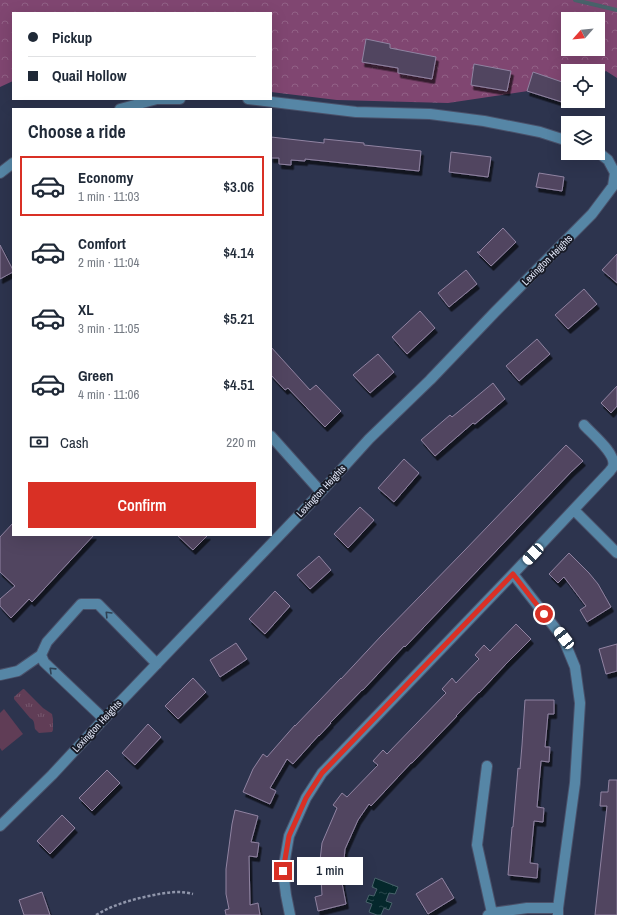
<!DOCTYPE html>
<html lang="en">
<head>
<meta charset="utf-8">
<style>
	:root { --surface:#fff; --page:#f2f2f3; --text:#1f2937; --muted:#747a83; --line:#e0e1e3; --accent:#d93025 }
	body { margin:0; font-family:"Archivo Narrow",sans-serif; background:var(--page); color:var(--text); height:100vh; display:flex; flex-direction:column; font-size:15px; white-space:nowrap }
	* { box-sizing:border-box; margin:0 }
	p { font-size:13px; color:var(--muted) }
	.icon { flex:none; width:22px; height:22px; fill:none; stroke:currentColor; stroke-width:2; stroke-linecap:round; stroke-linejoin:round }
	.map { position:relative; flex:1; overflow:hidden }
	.sheet { position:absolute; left:12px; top:108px; width:260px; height:428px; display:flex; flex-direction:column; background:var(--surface); border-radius:0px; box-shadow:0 4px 16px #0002 }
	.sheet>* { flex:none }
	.banner { position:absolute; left:12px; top:12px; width:260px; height:88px; border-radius:0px; box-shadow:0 4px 16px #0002; display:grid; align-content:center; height:88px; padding:0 16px; background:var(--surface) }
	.needle { width:26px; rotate:243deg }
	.buttons { position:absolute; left:561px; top:12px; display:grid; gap:8px }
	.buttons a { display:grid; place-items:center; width:44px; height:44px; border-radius:0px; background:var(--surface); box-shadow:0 4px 16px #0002; font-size:20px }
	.end { position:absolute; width:18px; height:18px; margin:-9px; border:5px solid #d93025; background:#fff; box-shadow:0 0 0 2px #fff }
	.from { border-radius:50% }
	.bubble { position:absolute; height:28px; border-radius:0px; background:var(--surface); box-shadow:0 4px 16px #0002; font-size:13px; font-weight:600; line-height:28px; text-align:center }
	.car { position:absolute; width:12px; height:24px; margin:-12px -6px; border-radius:5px; box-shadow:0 0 3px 1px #0007; background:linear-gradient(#fff 24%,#345 0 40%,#fff 0 76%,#345 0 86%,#fff 0) }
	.banner b { display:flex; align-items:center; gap:14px; height:38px; font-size:15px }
	.banner b+b { border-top:1px solid var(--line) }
	.banner i { width:10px; height:10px; background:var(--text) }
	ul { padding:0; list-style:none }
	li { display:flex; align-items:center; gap:12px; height:60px; margin:0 8px 6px; padding:0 8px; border:2px solid transparent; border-radius:0px }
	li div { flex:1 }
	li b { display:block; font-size:15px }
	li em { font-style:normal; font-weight:600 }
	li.selected { border-color:var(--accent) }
	li>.icon { width:36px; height:36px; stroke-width:1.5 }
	h2 { padding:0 16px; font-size:18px; line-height:48px }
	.pay { display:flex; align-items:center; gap:10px; height:44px; padding:0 16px; font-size:15px }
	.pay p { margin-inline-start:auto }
	.action { display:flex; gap:8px; margin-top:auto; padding:8px 16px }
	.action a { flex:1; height:46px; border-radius:0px; background:var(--accent); color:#fff; font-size:16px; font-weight:600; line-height:46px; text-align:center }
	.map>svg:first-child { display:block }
	.grass { fill:#603d56 }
	.forest { fill:url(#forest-crowns); fill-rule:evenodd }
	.park { fill:url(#park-tufts) }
	.water { fill:url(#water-ripples); stroke:#48626a }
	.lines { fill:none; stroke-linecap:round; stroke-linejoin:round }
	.stream { stroke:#48626a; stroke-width:4 }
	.building { fill:#514561; stroke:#9083a1; filter:url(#shadow) }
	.minor-casing { stroke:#4a516a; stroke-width:12 }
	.path { stroke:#9096ab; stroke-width:2.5; stroke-dasharray:3 2; stroke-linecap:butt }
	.minor { stroke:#5686a6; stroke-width:10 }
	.oneway { stroke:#2e4154 }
	.route { stroke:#d93025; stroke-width:5 }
	.labels { text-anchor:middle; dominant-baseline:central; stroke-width:4; stroke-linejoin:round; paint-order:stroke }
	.street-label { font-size:10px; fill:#e4e9fa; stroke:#191c28 }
</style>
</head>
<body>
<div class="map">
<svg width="617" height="915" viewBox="0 0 617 915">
	<defs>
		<pattern id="forest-crowns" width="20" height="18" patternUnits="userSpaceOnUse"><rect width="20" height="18" fill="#804671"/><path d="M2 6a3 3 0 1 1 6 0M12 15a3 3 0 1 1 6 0" fill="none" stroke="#926186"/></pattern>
		<pattern id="park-tufts" width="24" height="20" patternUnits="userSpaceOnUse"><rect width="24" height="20" fill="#603d56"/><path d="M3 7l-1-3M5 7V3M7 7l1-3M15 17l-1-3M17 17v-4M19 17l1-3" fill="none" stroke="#77596f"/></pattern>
		<pattern id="water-ripples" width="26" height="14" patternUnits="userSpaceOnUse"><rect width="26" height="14" fill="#05282c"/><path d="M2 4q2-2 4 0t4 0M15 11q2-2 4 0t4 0" fill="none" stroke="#29474c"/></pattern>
		<filter id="shadow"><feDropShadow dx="2.5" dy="4.5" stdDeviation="0" flood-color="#0009"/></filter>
	</defs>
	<rect width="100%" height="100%" fill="#2d344e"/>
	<!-- grass -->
	<path class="grass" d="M4,709L23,734L2,751L0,748V713Z"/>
	<!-- forest -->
	<path class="forest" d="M0,0H617V78L606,71L598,76V71H568V85L448,103L337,100L271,92V13H13V81L0,87ZM568,19H598V49H568Z"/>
	<!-- park -->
	<path class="park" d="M23,689H24L43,708L52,714L53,719V730L52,732L39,733L35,729C34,725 35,720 30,718L14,699V697Z"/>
	<!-- water -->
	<path class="water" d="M375,878L398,887L395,894L389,893L386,901L392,903L389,910L384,908L381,915H377L369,912L372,904L366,902L369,895L374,896L377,889L372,887Z"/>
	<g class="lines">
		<!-- stream -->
		<path class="stream" d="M575,0L617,10"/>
	</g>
	<!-- building -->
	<path class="building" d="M366,39L390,44V48L436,57L432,79L398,73V68L362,62Z
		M474,64L511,71L507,91L471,85Z
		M533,72L568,84V94L565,103L527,91Z
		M271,137L324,143V139L364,143V145L421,151L419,171L305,159V161L291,160V165L279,164V158H271Z
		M451,152L491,157L488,177L449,172Z
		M539,173L564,177L562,191L536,187Z
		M503,228L516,242L491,266L477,252H480V251Z
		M0,245L13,270V272L0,279Z
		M617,254V283L602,270Z
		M466,270L477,284L449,307L438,293Z
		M584,289L597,304L568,329L555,315Z
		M420,311L435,328L407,354L392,337Z
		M537,339L550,354L519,381L506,366Z
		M271,347L310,390L316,385L341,411L325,427L288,388L285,390L271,375Z
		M378,354L394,372L370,393L353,375Z
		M493,383L505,399L475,424L473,423L435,456L421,440L450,415L452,417Z
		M617,386V406L611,413L601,403Z
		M566,445L583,461L571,472L405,647L404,646L363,690H362L330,723H331L319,736V735L293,764L287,759L270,788L276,791L270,804L243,792L253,769L263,754L267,757L295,725V726L341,678V679L381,636L464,551Z
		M404,459L419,473L394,502L378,488Z
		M360,507L374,520L348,548L334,534Z
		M13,523V535H94L32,602L29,599L11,618L0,606V599L15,586L0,572V537Z
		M177,535H208L193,550Z
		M569,553L589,573L598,584L611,607L587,622L580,610L586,606L564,577L558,583L549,574Z
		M319,556L331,570L310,589L297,575Z
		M275,591L290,606L265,634L249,619Z
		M516,624L531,639L505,665L479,693V692L456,716H457L412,763H411L371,806L369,804L358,820L345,849L342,883L346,904L318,911L315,897L322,895L321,879L318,878L322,843L337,808L333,805L342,793L347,797L378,765L373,761L383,750L387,754L446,693L442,689L452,678L456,683L479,659L475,655L484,645L490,651Z
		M236,643L247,659L220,677L210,660Z
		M617,644V671L606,674L599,649Z
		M193,678L206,692L178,719L165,706Z
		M525,700H554V714H548L545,747H550L549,762L541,761L537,807L544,808L543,822L534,821L530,863L538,864L537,878L508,875L512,827H513L518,768L520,769L522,745Z
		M148,724L161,737L135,765L122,753Z
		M107,770L120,783L92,811L79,798Z
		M609,780H617V915H595L607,806H600L601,792H608Z
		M235,810L258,816L251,842L259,843L257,857L249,856L250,905L258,903L260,915H226L225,910L229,909L226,894V869L232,824Z
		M62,815L75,828L50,854L37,841Z
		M442,878L454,898L428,914L416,894Z
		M42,892L50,915H24L19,900Z"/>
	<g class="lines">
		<defs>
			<path id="minor" d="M248,99L356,112L430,114L484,121L540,132L568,141
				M120,109L157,99H180
				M0,173L13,163
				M271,436L321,492
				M574,510L617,553
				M513,574L563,638L575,667L580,703L575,783L558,908
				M0,675L18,671L41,655
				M104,719L44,662L41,655L47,642L81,604H98L157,664
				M487,766L477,845L492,913
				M0,826L52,775L104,719L321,492L369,439L430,380L495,312L592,214L613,186L615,173L608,160L598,152
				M290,915L286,895L283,871L289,836L306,798L322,773L513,574L610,471C611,469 613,468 613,466C617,454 591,433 584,425
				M488,915L492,913L527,908H558V915"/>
		</defs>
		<!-- minor casing -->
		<use href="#minor" class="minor-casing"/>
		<!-- path -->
		<path class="path" d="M96,915C113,905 130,900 149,896C164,893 178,890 193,894"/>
		<!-- minor -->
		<use href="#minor" class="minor"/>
	</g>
	<!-- one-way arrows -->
	<defs><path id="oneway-chevron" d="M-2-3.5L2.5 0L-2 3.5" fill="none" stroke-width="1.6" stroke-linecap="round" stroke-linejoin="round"/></defs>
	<g class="oneway">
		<use href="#oneway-chevron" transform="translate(108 614) rotate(-134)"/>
		<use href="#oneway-chevron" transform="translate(52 670) rotate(-136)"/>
	</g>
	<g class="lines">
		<!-- route -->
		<path class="route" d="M283,871L289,836L306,798L322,773L513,574L544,614"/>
	</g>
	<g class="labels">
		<!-- street labels -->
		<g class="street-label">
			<text transform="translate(547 260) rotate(-45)">Lexington Heights</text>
			<text transform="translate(321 491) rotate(-47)">Lexington Heights</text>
			<text transform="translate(97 726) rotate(-47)">Lexington Heights</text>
		</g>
	</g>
</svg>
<div class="buttons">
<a><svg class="needle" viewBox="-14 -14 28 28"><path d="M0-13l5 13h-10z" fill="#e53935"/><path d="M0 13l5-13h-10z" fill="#747a83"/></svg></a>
<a><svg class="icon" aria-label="locate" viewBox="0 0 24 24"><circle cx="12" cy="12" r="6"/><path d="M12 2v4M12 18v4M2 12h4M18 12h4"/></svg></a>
<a><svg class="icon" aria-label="layers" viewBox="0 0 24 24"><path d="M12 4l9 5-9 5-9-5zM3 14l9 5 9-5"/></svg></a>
</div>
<i class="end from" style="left:544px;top:614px"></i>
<i class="end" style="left:283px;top:871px"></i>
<div class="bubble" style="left:297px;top:857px;width:66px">1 min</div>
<i class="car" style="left:533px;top:554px;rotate:223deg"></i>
<i class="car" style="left:564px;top:638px;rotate:322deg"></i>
<div class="banner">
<b><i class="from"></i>Pickup</b>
<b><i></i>Quail Hollow</b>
</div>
<section class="sheet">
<h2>Choose a ride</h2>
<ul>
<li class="selected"><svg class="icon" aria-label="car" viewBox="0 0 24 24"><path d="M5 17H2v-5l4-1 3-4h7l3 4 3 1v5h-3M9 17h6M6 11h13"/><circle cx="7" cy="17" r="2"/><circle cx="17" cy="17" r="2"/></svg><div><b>Economy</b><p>1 min · 11:03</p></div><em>$3.06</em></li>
<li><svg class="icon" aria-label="car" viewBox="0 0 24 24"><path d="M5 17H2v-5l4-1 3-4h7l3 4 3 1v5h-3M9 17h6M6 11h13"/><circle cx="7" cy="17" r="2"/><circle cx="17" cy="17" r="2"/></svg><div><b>Comfort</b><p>2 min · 11:04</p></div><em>$4.14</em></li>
<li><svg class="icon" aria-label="car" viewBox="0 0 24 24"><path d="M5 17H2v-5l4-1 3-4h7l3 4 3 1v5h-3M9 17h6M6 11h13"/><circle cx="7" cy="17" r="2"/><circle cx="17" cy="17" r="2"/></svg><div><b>XL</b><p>3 min · 11:05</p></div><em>$5.21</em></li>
<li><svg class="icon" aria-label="car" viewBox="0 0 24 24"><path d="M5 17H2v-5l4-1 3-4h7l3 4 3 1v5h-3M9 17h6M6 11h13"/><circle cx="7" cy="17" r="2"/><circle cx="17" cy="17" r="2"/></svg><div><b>Green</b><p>4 min · 11:06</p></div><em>$4.51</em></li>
</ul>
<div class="pay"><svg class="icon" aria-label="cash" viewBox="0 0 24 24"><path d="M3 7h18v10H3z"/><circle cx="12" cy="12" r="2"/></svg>Cash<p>220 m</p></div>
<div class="action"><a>Confirm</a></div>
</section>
</div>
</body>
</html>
